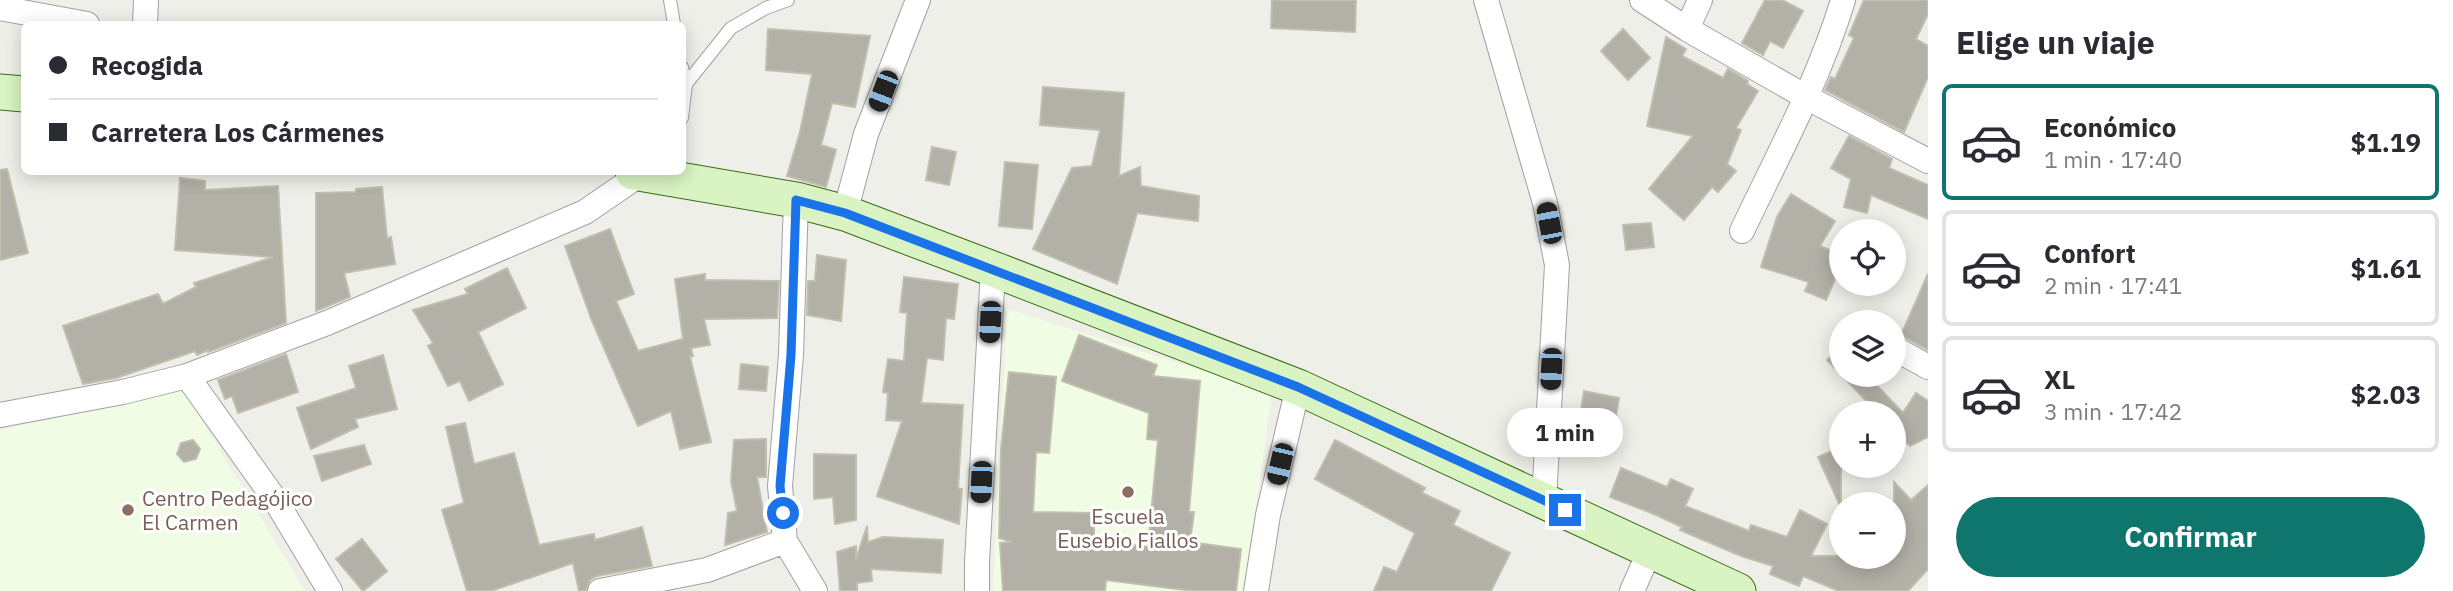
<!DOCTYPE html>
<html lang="es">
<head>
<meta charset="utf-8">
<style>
	:root { --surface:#fff; --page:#f2f2f3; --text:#2b2b33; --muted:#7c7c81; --line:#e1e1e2; --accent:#0f766e }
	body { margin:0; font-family:"IBM Plex Sans",sans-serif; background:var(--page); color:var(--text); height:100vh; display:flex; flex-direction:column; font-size:26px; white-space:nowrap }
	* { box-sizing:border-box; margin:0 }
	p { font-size:23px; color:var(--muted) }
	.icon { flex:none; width:38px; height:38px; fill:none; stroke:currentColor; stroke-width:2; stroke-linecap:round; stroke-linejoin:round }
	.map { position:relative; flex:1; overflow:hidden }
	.sheet { display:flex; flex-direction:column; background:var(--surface); width:525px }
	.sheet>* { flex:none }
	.banner { position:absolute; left:21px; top:21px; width:665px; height:154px; border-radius:10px; box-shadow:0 4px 18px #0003; display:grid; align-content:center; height:154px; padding:0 28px; background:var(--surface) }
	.controls { position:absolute; left:1829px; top:219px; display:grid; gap:14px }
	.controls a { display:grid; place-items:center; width:77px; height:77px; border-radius:50%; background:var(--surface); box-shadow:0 4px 18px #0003; font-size:35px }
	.end { position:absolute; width:32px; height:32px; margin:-16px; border:9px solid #1a73e8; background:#fff; box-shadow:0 0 0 4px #fff }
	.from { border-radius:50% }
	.bubble { position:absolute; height:49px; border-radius:24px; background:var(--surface); box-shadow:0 4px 18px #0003; font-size:23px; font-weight:700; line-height:49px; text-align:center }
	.car { position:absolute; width:21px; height:42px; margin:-21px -10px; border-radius:9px; box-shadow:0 0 5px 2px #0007; background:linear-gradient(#222 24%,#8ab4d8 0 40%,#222 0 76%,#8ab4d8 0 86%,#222 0) }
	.banner b { display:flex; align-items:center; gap:24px; height:66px; font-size:26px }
	.banner b+b { border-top:2px solid var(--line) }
	.banner i { width:18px; height:18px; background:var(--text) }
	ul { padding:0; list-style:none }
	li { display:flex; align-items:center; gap:21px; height:116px; margin:0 14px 10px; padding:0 14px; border:4px solid var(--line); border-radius:10px }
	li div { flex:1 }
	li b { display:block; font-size:26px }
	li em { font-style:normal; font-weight:700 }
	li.active { border-color:var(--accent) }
	li>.icon { width:63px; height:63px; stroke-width:1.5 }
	h2 { padding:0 28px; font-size:32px; line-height:84px }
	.primary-button { display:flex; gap:14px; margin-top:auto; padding:14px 28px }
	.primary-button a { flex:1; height:80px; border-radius:42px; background:var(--accent); color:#fff; font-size:28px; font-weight:700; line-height:80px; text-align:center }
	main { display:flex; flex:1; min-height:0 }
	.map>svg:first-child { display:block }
	.education { fill:#f1fce4 }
	.building { fill:#b2b0a7; stroke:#c0beac; stroke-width:2 }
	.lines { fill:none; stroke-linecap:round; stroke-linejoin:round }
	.lane-casing { stroke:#a1a1a1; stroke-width:14 }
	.street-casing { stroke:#a1a1a1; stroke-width:26 }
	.secondary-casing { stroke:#376d12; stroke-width:37 }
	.lane { stroke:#fff; stroke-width:12 }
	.street { stroke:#fff; stroke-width:24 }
	.secondary { stroke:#d9f3c2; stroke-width:35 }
	.route { stroke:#1a73e8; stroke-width:9 }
	.education-dot { fill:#8d6e63; stroke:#fff; stroke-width:2.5 }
	.labels { text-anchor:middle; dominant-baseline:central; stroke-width:6; stroke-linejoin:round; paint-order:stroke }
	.education-label { font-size:21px; fill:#785e54; stroke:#fff; text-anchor:start }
</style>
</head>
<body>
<main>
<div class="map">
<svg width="1928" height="591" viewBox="0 0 1928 591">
	<rect width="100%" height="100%" fill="#eeefe8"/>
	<!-- education -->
	<path class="education" d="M1007,309L1272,393L1244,591H993Z
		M184,391L305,591H0V430Z"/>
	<!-- building -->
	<path class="building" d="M1272,0H1356L1355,32L1271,28Z
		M1765,0H1782L1803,11L1783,48L1770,41L1763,55L1742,43Z
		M1864,0H1928V14L1916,39L1928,46V77L1904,132L1825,90L1831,77L1835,79L1854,38L1849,35Z
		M768,29L870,36L855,107L832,103L821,145L836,150L826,187L787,176L800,132L812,74L766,70Z
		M1623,29L1650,58L1628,80L1601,51Z
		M1666,37L1686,49L1682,56L1723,78L1728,69L1748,81L1747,84L1758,91L1736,128L1741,130L1727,164L1736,171L1718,192L1712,187L1684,220L1649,189L1693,136L1647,126Z
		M1043,87L1124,93L1119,176L1140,167L1141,186L1199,196L1198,221L1137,213L1117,284L1033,249L1072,168L1092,166L1100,130L1040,125Z
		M1849,136L1892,159L1889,168L1928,185V219L1871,195L1867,213L1844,207L1851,179L1831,168Z
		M932,147L956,152L949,185L926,180Z
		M1005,162L1038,165L1032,229L999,226Z
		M7,169L28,253L0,260V170Z
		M180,178L205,181V190L278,186L286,323L208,352V350L197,355L195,351L116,378L83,384L63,326L158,294L163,304L196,287L194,283L273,257L175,250Z
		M382,187L387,238L391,237L395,264L344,273L350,297L316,311V193L356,192V189Z
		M1791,194L1835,221L1820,246L1841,255V266L1826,300L1805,291L1809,282L1761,267L1777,217Z
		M1651,223L1654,247L1626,250L1623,225Z
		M610,229L634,294L616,301L638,351L683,339L675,279L705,274V280L779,281L777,318L704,319L710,345L691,348L693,356L690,357L711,442L680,449L671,411L638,426L592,321L565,246Z
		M817,255L846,260L841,321L807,315L808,281H815Z
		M507,268L526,308L478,332L503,384L469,401L460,381L448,386L428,346L433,343L413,310L468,294L465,289Z
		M1928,274V350L1901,335Z
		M904,277L958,284L954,319L946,318L943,360L927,358L921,403L963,405L958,488L962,489L959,524L877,496L902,421L886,420L888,393L883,392L888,359L904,361L907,313L900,312Z
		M1079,335L1157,365L1153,376L1200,381L1189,512H1194L1190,542L1241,549L1236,591H1193L1106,580L1105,591H1003L1000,543L1012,542L999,538L1001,449L1009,372L1056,377L1049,453L1036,452L1033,512L1094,513V540L1148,547L1158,440L1147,439L1149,413L1062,381Z
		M1840,347L1841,374H1866L1903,413L1916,393L1928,401V437L1910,446L1894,429V413H1878L1827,360Z
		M286,354L298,392L238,413L232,396L225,399L218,380Z
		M383,355L397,409L355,419L358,427L311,449L297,408L356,388L349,366Z
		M741,364L768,367L766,391L739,389Z
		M1584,391L1619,398L1615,422L1580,416Z
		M465,423L474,464L514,453L539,545L594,534L595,540L642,527L652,566L597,576L590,580L586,590L579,591L573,563L491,591H467L442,510L464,503L446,427Z
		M766,439V477H757L767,532L725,545L728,513L737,511L731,481L734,440Z
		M193,440L200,449L196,459L184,462L177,454L181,443Z
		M1335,440L1425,488L1422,493L1460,511L1453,525L1510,553L1491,591H1374L1384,567L1397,572L1415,533L1315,479Z
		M364,445L371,464L322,481L314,456Z
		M1841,447V508L1818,457Z
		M814,454L856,455V520L835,524L833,497L814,499Z
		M1621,468L1667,487L1671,479L1693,489L1685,506L1749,531L1751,525L1787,537L1800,510L1827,524L1811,556H1894V482L1911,500L1928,485V569L1908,591H1839L1803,576L1799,586L1770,574L1773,566L1741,556L1680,530L1682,527L1654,514L1610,497Z
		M867,526L868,542L883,537L943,540L941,573L871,569L872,581L857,583V591H840L837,552L856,546V559Z
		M362,539L387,571L363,591L336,559Z"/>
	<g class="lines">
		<defs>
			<path id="lane" d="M670,0L674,24
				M682,67L686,84L682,118
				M686,84L731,28L766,8L788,0"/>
			<path id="street" d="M1486,0L1545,203L1557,265L1544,500
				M1642,0L1687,29L1806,97L1928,161
				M0,8L87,24
				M145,24L146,0
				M1687,29L1700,0
				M796,200L791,355L780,486L785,541L815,591
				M845,213L866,134L918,0
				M1742,231C1778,155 1819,80 1843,0
				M1894,348L1928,367
				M0,415L123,392L187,376
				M330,591L274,498L187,376L327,323L585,212L642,173
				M600,591L707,570L785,541
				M977,591V562L993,269
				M1256,591L1268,515L1298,387
				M1632,591L1650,550"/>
			<path id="secondary" d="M0,92L24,94
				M633,172L796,200L845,213L993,269L1298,387L1738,591"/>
		</defs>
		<!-- lane casing -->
		<use href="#lane" class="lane-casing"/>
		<!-- street casing -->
		<use href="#street" class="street-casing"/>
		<!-- secondary casing -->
		<use href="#secondary" class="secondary-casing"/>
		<!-- lane -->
		<use href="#lane" class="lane"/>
		<!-- street -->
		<use href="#street" class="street"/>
		<!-- secondary -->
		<use href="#secondary" class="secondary"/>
	</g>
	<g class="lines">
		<!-- route -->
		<path class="route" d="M783,513L780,486L791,355L796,200L845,213L1298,387L1565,510"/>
	</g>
	<!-- markers -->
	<g class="education-dot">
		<circle cx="1128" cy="492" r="7"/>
		<circle cx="128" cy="510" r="7"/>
	</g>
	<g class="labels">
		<!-- education labels -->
		<g class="education-label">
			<text x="142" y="498">Centro Pedagójico<tspan x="142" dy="24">El Carmen</tspan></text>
			<text x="1128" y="516" text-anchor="middle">Escuela<tspan x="1128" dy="24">Eusebio Fiallos</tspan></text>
		</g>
	</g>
</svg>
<div class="controls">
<a><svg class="icon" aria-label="locate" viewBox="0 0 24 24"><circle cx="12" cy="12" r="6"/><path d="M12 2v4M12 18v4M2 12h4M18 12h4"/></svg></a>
<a><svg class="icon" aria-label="layers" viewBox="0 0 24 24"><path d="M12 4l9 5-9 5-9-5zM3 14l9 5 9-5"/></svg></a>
<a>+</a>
<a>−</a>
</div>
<i class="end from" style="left:783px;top:513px"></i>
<i class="end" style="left:1565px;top:510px"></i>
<div class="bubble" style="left:1507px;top:408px;width:116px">1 min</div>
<i class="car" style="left:883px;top:91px;rotate:201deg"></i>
<i class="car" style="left:1549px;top:223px;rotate:349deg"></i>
<i class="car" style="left:990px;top:322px;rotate:183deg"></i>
<i class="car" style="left:1551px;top:369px;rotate:183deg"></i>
<i class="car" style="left:1280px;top:464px;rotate:193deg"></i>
<i class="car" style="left:981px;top:482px;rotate:183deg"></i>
<div class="banner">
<b><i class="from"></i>Recogida</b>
<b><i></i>Carretera Los Cármenes</b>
</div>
</div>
<section class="sheet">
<h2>Elige un viaje</h2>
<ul>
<li class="active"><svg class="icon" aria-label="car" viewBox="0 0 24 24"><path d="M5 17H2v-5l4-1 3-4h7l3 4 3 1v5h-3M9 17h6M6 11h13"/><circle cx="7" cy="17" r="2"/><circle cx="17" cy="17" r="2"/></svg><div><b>Económico</b><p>1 min · 17:40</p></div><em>$1.19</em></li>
<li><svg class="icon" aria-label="car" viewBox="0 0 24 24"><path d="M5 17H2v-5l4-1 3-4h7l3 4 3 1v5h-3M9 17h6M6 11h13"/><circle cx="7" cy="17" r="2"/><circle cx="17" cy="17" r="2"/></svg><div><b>Confort</b><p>2 min · 17:41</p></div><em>$1.61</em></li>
<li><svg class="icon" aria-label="car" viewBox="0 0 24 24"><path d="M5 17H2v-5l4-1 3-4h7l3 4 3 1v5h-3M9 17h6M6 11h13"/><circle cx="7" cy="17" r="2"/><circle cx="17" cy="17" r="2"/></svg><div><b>XL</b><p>3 min · 17:42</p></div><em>$2.03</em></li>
</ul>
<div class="primary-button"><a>Confirmar</a></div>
</section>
</main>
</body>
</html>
